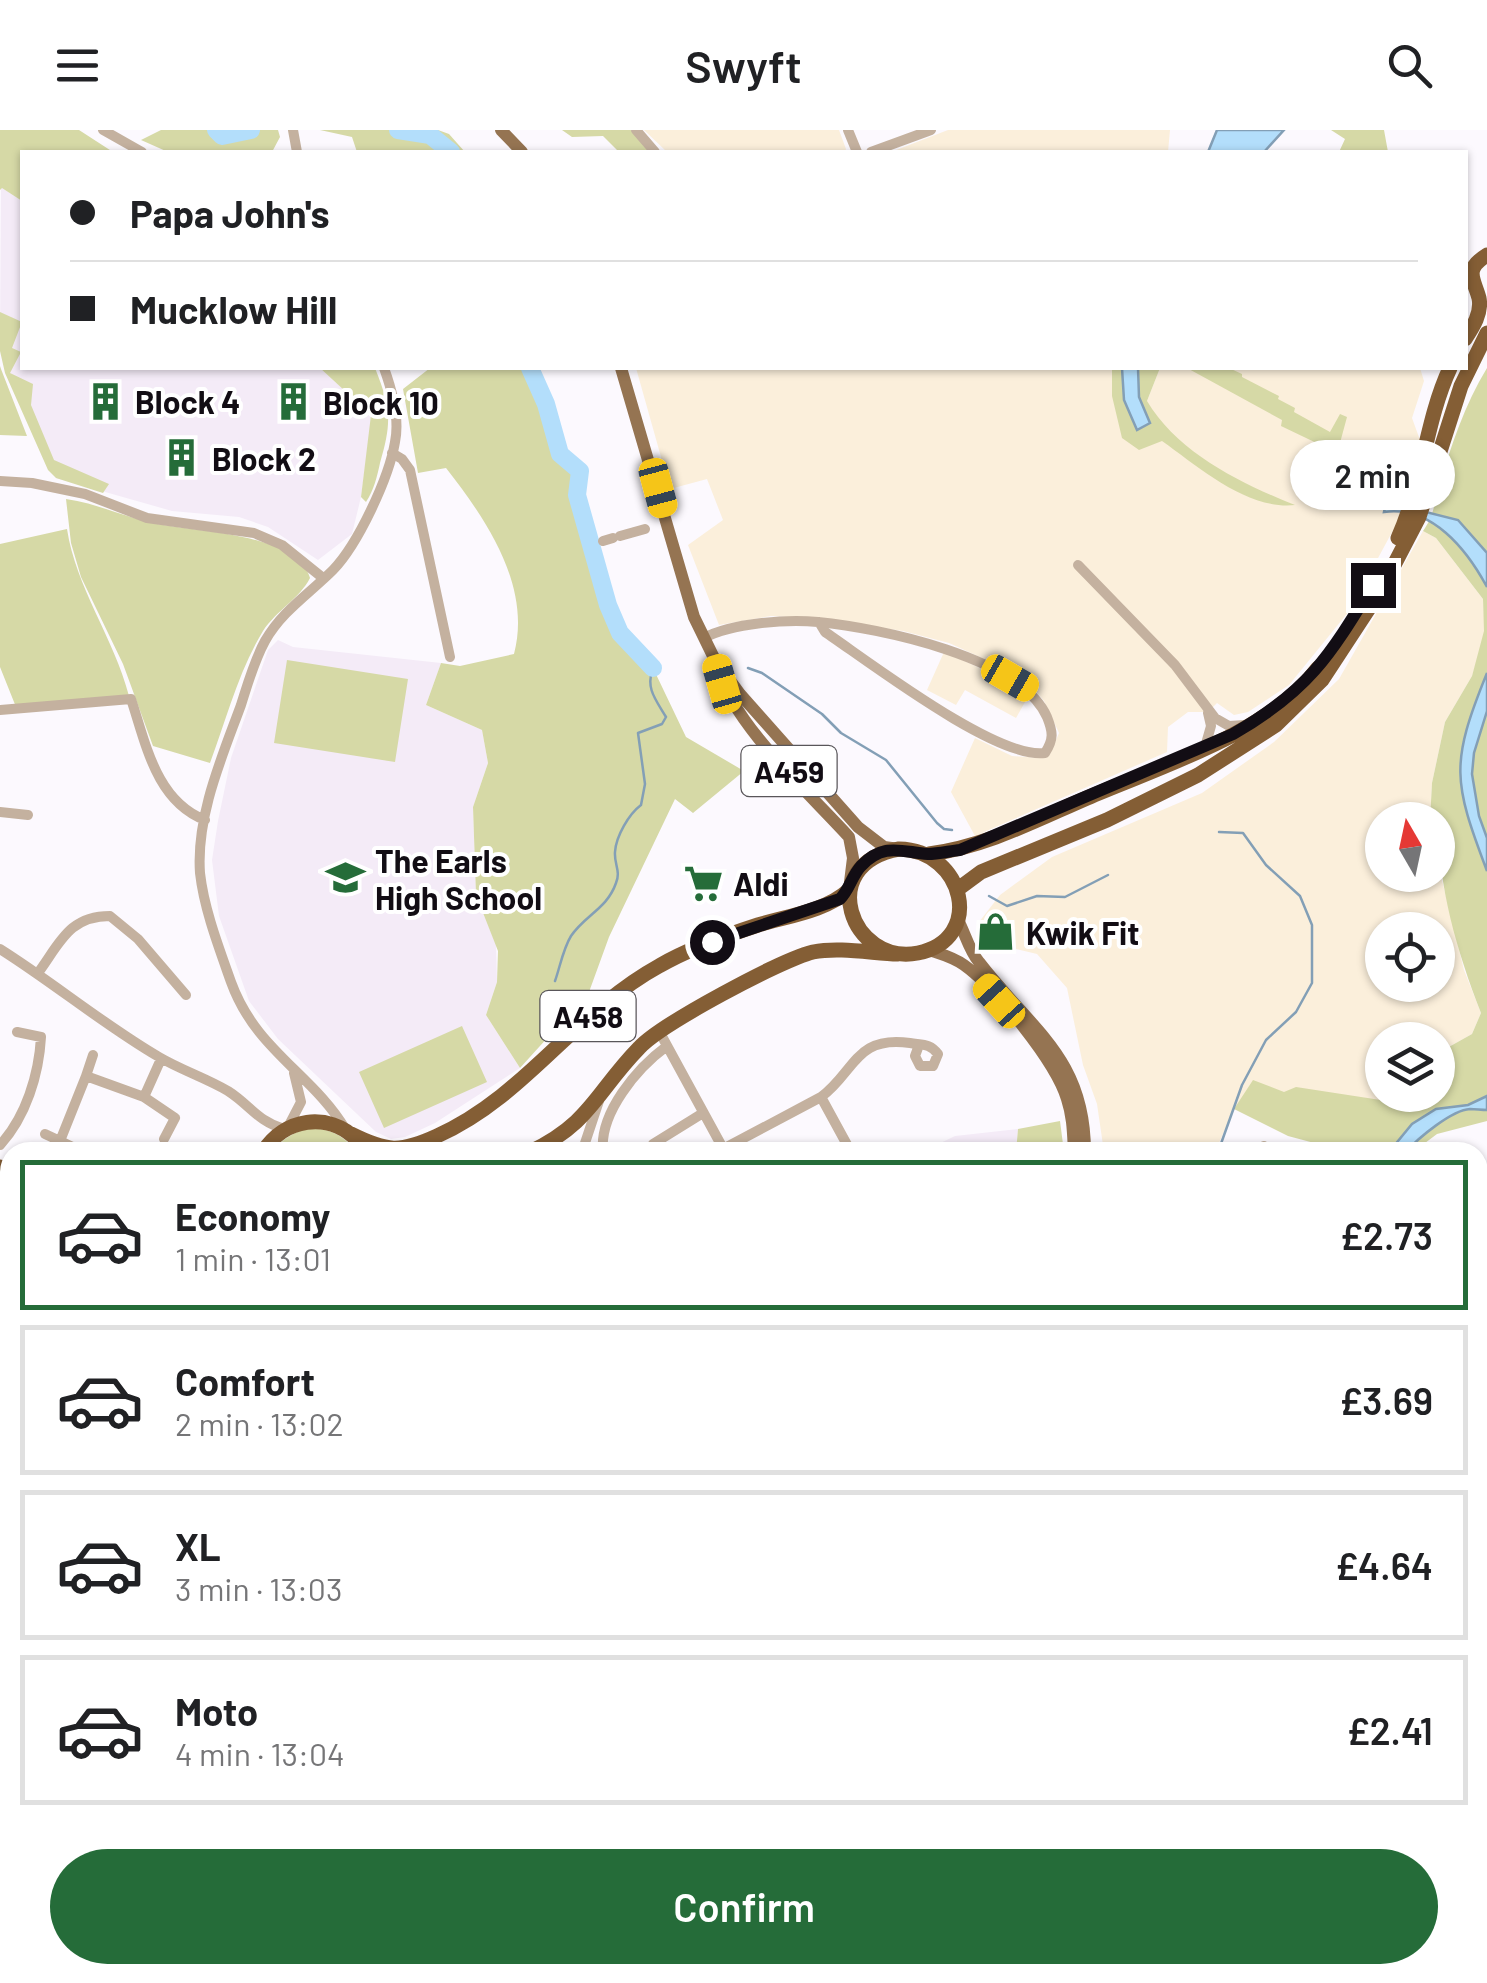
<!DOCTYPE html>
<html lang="en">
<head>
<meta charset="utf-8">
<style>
	:root { --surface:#fff; --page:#f2f2f2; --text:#202124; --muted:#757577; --line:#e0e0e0; --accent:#256c39 }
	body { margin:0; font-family:Barlow,sans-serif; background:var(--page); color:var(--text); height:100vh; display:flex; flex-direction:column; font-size:38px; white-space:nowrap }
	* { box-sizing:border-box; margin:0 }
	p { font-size:32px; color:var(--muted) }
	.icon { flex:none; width:55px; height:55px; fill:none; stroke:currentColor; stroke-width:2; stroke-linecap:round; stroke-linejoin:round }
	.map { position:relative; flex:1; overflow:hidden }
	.sheet { position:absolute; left:0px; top:1012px; width:1488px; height:842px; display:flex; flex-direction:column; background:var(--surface); border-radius:30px 30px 0 0; box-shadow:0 2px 8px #0004 }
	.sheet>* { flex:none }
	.banner { position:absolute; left:20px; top:20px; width:1448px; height:220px; border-radius:0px; box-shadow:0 2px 8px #0004; display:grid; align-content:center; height:220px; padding:0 50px; background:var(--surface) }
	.needle { width:65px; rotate:351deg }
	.fabs { position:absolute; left:1365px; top:672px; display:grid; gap:20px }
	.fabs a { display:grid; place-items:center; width:90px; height:90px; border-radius:50%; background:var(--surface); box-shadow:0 2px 8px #0004; font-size:50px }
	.end { position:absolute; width:45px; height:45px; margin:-22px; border:12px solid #120d14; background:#fff; box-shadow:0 0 0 5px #fff }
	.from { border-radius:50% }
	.bubble { position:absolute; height:70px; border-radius:35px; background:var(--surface); box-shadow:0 2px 8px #0004; font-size:32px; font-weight:600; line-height:70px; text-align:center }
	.car { position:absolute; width:30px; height:60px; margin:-30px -15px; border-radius:12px; box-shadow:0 0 8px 2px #0007; background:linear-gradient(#f5c518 24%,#345 0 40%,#f5c518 0 76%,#345 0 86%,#f5c518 0) }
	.banner b { display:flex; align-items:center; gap:35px; height:95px; font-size:38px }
	.banner b+b { border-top:2px solid var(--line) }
	.banner i { width:25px; height:25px; background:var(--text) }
	ul { padding:18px 0 0; list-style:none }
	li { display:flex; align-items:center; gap:30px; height:150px; margin:0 20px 15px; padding:0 30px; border:5px solid var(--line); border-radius:0px }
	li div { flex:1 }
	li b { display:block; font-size:38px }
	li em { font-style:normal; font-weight:600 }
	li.active { border-color:var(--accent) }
	li>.icon { width:90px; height:90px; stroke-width:1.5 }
	.primary-button { display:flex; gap:20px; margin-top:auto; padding:20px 50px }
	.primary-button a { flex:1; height:115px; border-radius:60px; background:var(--accent); color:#fff; font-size:40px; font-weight:600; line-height:115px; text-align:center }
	header { display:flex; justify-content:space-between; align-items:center; height:130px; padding:0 50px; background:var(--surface); font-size:45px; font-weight:600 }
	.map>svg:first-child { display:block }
	.industrial { fill:#fbefdb; fill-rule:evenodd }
	.built { fill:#f4ebf7 }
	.green { fill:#d6d9a6 }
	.water { fill:#b3defb; stroke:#839fb6; stroke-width:2.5 }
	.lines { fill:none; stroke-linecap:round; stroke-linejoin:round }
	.stream { stroke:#839fb6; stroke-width:2.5 }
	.river { stroke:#b3defb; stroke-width:18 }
	.minor { stroke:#c4b19f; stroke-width:10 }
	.major { stroke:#957452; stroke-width:12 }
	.highway { stroke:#845e35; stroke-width:15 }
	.route { stroke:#120d14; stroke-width:12 }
	.labels { text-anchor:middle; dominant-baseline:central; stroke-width:8; stroke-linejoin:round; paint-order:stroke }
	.shield { fill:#fff; stroke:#59565a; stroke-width:2.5 }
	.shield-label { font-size:30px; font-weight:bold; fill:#120d14 }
	.poi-label { font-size:32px; font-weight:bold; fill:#120d14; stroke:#fff; text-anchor:start }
</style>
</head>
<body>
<header><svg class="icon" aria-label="menu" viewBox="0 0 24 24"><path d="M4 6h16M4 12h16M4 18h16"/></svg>Swyft<svg class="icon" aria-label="search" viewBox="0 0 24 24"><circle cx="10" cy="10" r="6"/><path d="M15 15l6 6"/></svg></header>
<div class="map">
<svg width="1487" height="1853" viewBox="0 0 1487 1853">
	<rect width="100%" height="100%" fill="#fcf9fe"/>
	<!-- industrial -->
	<path class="industrial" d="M644,0H839L846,19L845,22H667Z
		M948,0H1170L1168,22H891Z
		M636,238H1112V266L1147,271L1160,238H1420L1424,251L1412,288L1420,310L1398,391L1350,480L1289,555L1248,582L1234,585L1217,573L1208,582H1188L1168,597L1167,622L975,706L951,662L975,608L1012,626L1041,628L1050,624L1059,603L1044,571L1013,535L1002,537L949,513L903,501L823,489L771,486L719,495L688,415L723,390L707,349L670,359Z
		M1423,401L1436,408L1483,469L1485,504L1472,546L1445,592L1432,653L1430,690H1382V745H1438V734L1464,840L1481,883L1472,904L1438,923V910H1382V965H1388V971L1283,974L1234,979L1215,1022H1104L1097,974L1083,935L1067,858L1037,824L1000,815L978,799L979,792L1000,765L1052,727L1202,663L1274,612L1339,549ZM1382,800H1438V855H1382Z
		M944,522L1000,547L1029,565L1016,588L965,560L956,575L927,560Z"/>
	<!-- built -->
	<path class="built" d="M1,57L22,71V238H320L372,285L361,367L352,404L318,430L268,397L239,387L172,381L56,348L10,243L0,212Z
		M278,510L293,517L441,533L426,575L482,600L488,633L473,677L476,765L496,815L497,852L486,885L520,938L435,993L405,1007L391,1009L376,1002L278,909L249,871L219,786L212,730L218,691L231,628L268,520Z
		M1018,999L1016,1022H922L955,1006Z"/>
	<!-- green -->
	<path class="green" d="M0,0H79L113,22H22V71L2,58L0,60Z
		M161,0H278L280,7L272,22H168L141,10Z
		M320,0H438L449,4L465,22H357L352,7Z
		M562,0H631L649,22H619L603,6L572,7Z
		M1331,0H1384L1388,22H1339L1345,9Z
		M0,182L22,192L12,218L21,222L10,243L33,254L31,275L54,330L109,354L103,363L56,348L48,340L5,243L0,221Z
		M0,236L1,239L27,306L0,305Z
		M320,238H375C391,278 392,292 380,333C377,347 374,360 366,372L361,367L371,285Z
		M430,238H530L546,274L560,324L570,325L581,332L582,367L608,475L620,503L653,538L686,607L744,641L693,683L675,669L609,807L589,862L520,938L486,885L497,852L498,821L476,765L473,677L488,633L482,600L426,575L441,533L460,536L514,524C532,456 486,389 446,338L418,343L403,259Z
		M1112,238H1160L1147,271C1178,323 1240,353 1295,375C1247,380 1200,338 1162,311L1139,320L1122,308L1112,266Z
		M1187,238H1229L1242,244V247L1279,266L1278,269L1295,278L1294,282L1330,302L1340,284L1347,287L1337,324L1414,333L1412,340L1336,331L1332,337L1323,333L1329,319L1281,296L1282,290Z
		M1487,238V991L1437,1004L1413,1022H1348L1288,1006L1234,979L1253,950L1284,962L1296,957L1387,971L1388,965H1438V923L1472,904L1481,883C1457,821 1438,757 1438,690H1430L1432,653L1445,592L1472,546L1484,501L1483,469L1436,408L1423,401C1434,386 1434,374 1439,356C1451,316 1465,274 1487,238Z
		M66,369C95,373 120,385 148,392C187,402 297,401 310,448C300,468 276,481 263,501C239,540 226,590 210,633L153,616L123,534L81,447L71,413Z
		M67,399C76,458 114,508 129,566L16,577L0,537V414Z
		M287,530L408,549L395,632L274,613Z
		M462,896L487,952L384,998L359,942Z
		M1060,991L1064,1022H1016L1018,999Z
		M313,998C332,1000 345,1006 356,1022H271C284,1008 294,1001 313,998Z
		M10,1413V1784L3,1814H0V1415Z
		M1478,1433L1487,1435V1541L1478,1546V1512L1484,1505L1478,1497Z"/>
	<!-- water -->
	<path class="water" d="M1217,0H1284L1264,22H1208Z
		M1122,238H1138L1139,267L1150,293L1137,300L1124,270Z
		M1386,372L1458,390L1487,423V457C1467,420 1432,375 1384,382Z
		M1487,543V581L1474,623L1472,644L1479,686L1487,708V741C1453,651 1450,634 1487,543Z
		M1487,966V980C1481,980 1476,979 1470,979C1452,980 1418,1008 1406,1022H1389L1412,994L1436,979L1468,975Z"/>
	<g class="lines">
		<!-- stream -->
		<path class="stream" d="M748,538L762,543L822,584L841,603L886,630L937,693L944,699L952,700
			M989,766L1007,776L1037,766L1065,767L1108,745
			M555,851C560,837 563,819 571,806C585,785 607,779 616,753C621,741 614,734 615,722C616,706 629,684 641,675L645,654L638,603L662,594L666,587C656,570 645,558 653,538
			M1218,1022L1242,955L1266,910L1296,882L1312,853V795L1300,766L1266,735L1243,703L1219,702
			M872,1845L876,1853"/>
		<!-- river -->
		<path class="river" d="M216,0L222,6L251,0
			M398,0L430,5L451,22
			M530,238L546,274L560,324L580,341L577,365L608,475L620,503L653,538"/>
		<!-- minor -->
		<path class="minor" d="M103,0L142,22
			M293,0L297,22
			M636,0L655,22
			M848,0L857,22
			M871,22L931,0
			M392,323L402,329L410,340L450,527
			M0,351L32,353L85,364L147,388L254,403L282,415L323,448
			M620,406L645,399
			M603,411L613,408
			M1078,435L1175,535L1215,588L1229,596L1245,595
			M704,508C732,493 787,489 818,492C879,498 1021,527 1047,587C1053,602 1054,609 1045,623C997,630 868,531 825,502L819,492
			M0,580L131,569C146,614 156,671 205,690
			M1205,617L1211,596L1208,583
			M0,682L28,685
			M0,819C54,853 104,895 159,927C181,940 206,948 228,961C250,975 257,991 284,999
			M38,843C60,813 69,786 110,786L138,809L186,865
			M659,901L725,1022
			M86,946L93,925
			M144,967L175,988L164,1009
			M821,967L851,1022
			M288,997L301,972L294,943
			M346,1000C312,943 256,921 231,852C219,818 204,779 200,743C196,686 222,627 241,575C248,553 254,531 265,511C282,481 309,464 333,440C358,414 389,348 395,312C400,288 392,260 384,238
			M45,1004L60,1011
			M549,1013L564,1022
			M653,1014L703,983
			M0,1015C26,987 39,944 41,907L17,902
			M723,1019L821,967C855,942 855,905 910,913C922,915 930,913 938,924L933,936H920L915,926L919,915
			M81,1021L60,1011L86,946L144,967L161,929
			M582,1022L599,971
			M603,1022C599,983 637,938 667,916
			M1259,1022L1264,1016
			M0,1106L10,1087
			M0,1126L10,1132
			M1478,1158H1487
			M0,1273L10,1260
			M0,1284L10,1291
			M1478,1378L1487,1385
			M0,1404L10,1402
			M0,1820L10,1821
			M108,1845L135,1853
			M525,1845L526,1853
			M627,1845L630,1853
			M789,1845L794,1853
			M952,1845L954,1853
			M1247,1845L1251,1853
			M735,1849L747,1845
			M7,1853L10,1845
			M283,1853L288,1845"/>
		<!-- major -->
		<path class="major" d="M501,0L522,22
			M621,238L694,487L715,530L740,564L858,697L884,717L899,719
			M717,537C733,594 808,662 849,707L853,728L850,752
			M958,790C965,803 969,820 979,832C1031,900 1085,927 1085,1022
			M929,820C941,824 953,827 964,835C996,858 1056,932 1067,969C1073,987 1073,1004 1074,1022
			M1070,1845L1074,1853
			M1083,1845L1087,1853
			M216,1853L220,1845"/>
		<!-- highway -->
		<path class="highway" d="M1465,209C1473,197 1482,183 1479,168C1474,149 1463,140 1487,125
			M1398,408C1423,353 1425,292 1450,238
			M899,719C964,720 986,809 918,823C851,836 814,734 899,719Z
			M929,724C985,717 1036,690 1087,668C1161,636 1268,604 1318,538
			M958,759L981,742L1107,690L1198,645L1276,595L1322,550L1381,460L1419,387L1461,256L1487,203
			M351,1004C387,1022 400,1023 437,1006C525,967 575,882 659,836C690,818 724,806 758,795C788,786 826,781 849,760
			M263,1022C284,988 328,981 357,1010
			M530,1022C591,993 596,962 639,918C661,894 781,830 813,822C839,817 871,823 898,824
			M0,1037L10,1042
			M1478,1761L1487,1754
			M1478,1778L1487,1771
			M1378,1853L1386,1845
			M1394,1853L1402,1845"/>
	</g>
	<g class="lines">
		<!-- route -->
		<path class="route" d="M712,812L840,769C850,759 851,747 861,736C884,712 901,722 928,724C938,724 950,721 960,720L1233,604C1308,561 1329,527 1373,455"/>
	</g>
	<!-- icons -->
	<defs>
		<symbol id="building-bare" viewBox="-9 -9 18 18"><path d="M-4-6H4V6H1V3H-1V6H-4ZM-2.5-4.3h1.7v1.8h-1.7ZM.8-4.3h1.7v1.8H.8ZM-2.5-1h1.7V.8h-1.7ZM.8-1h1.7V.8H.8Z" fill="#256c39" stroke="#fff" stroke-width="2.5" paint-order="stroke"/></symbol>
		<symbol id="school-bare" viewBox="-9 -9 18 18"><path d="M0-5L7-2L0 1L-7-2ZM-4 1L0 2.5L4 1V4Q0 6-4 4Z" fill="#256c39" stroke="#fff" stroke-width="2.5" paint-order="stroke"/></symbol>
		<symbol id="supermarket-bare" viewBox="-9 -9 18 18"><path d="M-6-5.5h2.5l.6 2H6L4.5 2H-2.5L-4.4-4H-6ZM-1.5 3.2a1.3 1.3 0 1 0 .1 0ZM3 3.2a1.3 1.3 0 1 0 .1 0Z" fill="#256c39" stroke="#fff" stroke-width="2.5" paint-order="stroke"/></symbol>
		<symbol id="shop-bare" viewBox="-9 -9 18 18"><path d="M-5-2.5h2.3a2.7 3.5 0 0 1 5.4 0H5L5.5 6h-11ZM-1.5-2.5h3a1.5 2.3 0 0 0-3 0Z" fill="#256c39" stroke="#fff" stroke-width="2.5" paint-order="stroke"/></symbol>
	</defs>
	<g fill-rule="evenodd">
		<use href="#building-bare" x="78" y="244" width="55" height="55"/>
		<use href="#building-bare" x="266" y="244" width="55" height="55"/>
		<use href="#building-bare" x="154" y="300" width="55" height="55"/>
		<use href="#school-bare" x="318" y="720" width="55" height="55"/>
		<use href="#supermarket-bare" x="676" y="726" width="55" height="55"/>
		<use href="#shop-bare" x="968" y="774" width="55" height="55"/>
	</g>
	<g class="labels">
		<!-- shield labels -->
		<g class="shield">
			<rect x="741.5" y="616" width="95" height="50" rx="8"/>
			<rect x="540.5" y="861" width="95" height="50" rx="8"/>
		</g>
		<g class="shield-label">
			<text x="789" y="641">A459</text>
			<text x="588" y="886">A458</text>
		</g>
		<!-- poi labels -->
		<g class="poi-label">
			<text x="135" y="271">Block 4</text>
			<text x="323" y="272">Block 10</text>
			<text x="212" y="328">Block 2</text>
			<text x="375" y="730">The Earls<tspan x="375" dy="37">High School</tspan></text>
			<text x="733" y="753">Aldi</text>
			<text x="1026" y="802">Kwik Fit</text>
		</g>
	</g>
</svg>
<div class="fabs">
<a><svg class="needle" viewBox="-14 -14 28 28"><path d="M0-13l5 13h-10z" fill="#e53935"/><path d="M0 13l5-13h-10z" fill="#757577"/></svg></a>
<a><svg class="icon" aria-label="locate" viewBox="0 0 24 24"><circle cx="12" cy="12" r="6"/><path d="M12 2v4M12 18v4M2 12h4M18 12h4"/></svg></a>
<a><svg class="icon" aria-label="layers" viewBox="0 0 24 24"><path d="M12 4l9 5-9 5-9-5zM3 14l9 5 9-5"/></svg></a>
</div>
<i class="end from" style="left:712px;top:812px"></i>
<i class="end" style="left:1373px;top:455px"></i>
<div class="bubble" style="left:1290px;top:310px;width:165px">2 min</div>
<i class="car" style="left:658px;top:358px;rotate:165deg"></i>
<i class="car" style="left:1010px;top:548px;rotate:120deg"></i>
<i class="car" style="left:722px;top:554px;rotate:344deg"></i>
<i class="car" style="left:999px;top:871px;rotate:318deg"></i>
<div class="banner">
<b><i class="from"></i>Papa John's</b>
<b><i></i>Mucklow Hill</b>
</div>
<section class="sheet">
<ul>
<li class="active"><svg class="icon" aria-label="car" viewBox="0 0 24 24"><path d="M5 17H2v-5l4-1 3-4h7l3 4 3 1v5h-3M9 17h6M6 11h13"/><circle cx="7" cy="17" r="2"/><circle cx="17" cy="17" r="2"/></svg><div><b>Economy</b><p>1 min · 13:01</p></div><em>£2.73</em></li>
<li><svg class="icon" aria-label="car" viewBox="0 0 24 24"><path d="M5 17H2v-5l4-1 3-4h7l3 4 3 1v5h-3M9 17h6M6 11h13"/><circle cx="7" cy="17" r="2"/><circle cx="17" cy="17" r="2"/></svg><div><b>Comfort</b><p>2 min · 13:02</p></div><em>£3.69</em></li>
<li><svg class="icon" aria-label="car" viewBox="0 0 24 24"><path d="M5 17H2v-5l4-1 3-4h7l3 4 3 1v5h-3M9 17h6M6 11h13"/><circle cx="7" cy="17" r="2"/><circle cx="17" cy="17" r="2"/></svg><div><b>XL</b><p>3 min · 13:03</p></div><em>£4.64</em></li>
<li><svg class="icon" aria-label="car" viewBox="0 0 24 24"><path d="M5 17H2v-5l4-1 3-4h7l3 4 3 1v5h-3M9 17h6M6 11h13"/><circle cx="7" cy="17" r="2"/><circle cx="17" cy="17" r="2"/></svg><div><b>Moto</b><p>4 min · 13:04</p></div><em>£2.41</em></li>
</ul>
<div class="primary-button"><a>Confirm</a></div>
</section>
</div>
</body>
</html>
